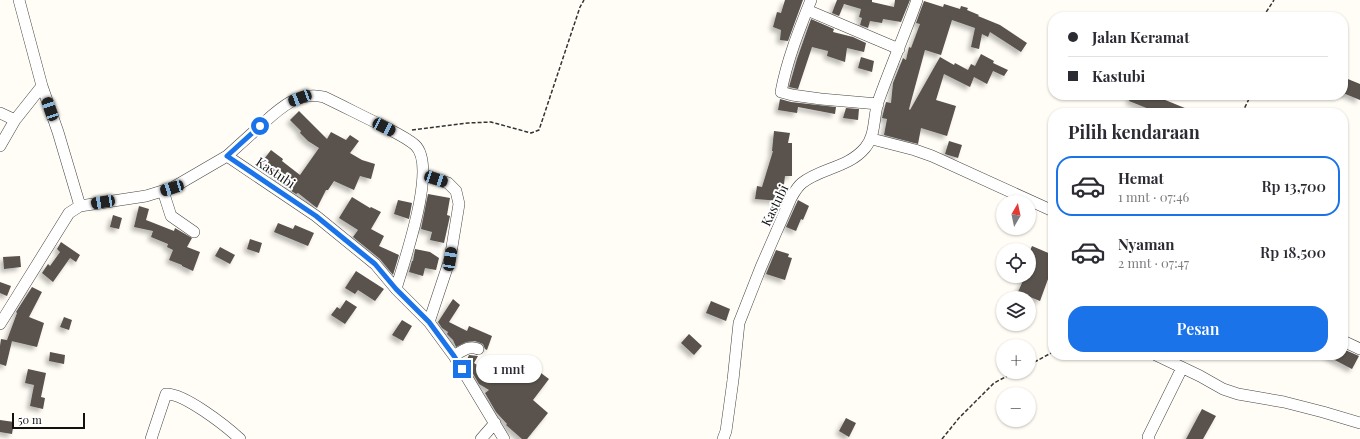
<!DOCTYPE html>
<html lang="id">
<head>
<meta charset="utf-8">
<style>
	:root { --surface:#fff; --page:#f7f7f7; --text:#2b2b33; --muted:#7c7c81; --line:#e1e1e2; --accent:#1a73e8 }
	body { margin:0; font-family:"Playfair Display",serif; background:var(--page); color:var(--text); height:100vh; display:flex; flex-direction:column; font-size:15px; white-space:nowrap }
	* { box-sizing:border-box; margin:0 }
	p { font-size:13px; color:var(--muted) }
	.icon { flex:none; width:22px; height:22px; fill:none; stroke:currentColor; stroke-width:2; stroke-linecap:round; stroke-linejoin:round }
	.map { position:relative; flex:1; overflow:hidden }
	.sheet { position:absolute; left:1048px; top:108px; width:300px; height:252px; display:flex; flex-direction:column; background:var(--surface); border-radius:16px; box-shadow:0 1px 3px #0004 }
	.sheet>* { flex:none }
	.top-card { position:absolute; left:1048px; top:12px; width:300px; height:88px; border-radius:16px; box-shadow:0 1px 3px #0004; display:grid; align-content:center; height:88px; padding:0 20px; background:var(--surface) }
	.needle { width:26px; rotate:9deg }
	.buttons { position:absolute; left:996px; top:195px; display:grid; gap:8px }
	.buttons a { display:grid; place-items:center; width:40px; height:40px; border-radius:50%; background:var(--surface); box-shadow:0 1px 3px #0004; font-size:20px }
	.scale { position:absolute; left:12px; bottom:10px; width:73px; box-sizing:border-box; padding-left:4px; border:2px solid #111; border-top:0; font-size:11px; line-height:14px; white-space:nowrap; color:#111; -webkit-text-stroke:3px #fff; paint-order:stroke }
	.end { position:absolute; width:18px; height:18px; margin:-9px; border:5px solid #1a73e8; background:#fff; box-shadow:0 0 0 2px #fff }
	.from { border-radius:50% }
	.bubble { position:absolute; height:28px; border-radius:14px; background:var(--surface); box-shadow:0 1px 3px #0004; font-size:13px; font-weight:600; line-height:28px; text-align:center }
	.car { position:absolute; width:12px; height:24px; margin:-12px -6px; border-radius:5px; box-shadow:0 0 3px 1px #0007; background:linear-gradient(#222 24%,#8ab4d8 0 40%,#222 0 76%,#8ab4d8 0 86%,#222 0) }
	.top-card b { display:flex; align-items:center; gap:14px; height:38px; font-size:15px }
	.top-card b+b { border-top:1px solid var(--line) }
	.top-card i { width:10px; height:10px; background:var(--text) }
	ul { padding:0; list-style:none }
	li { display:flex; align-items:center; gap:12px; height:60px; margin:0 8px 6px; padding:0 12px; border:2px solid transparent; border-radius:16px }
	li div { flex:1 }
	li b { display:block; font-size:15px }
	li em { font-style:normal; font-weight:600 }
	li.active { border-color:var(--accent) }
	li>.icon { width:36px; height:36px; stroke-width:1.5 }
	h2 { padding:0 20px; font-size:18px; line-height:48px }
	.primary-button { display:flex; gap:8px; margin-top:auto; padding:8px 20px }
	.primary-button a { flex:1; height:46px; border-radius:16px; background:var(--accent); color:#fff; font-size:16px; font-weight:600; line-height:46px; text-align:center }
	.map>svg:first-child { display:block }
	.building { fill:#5a524d; filter:url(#shadow) }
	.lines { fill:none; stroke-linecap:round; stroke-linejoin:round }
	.minor-casing { stroke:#444; stroke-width:12 }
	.path { stroke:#333; stroke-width:1.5; stroke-dasharray:4 2; stroke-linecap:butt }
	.minor { stroke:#fff; stroke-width:11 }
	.route { stroke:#1a73e8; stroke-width:5 }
	.labels { text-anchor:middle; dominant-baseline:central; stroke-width:4; stroke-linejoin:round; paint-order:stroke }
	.street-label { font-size:13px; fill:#111; stroke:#fff }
</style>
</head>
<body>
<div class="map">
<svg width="1360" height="439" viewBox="0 0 1360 439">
	<defs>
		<filter id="shadow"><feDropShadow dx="-3.5" dy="3.5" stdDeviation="2" flood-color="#0004"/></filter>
	</defs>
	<rect width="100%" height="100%" fill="#fffdf5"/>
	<!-- building -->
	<path class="building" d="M785,0H803L788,41L780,40L781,30L773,27L777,12L781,13Z
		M837,0H872V2L894,7L895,0H910L901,22L883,19L882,23L870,21L868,28L860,25L862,18L859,17L861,9L844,4L839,16L832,13Z
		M924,1L943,7L944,4L960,9L961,6L968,8L967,10L979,15L978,16L1000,25L1027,43L1021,52L990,32L988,37L982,34L979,49L971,47L975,28L952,20L941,55L925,50L909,109L910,110L940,57L954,65L955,63L968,70L971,64L975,66L981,54L994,61L993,63L1008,70L1004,76L993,71L987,84L974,77L970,87L944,74L936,100L956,106L947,136L921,128L918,144L884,135L887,119L882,118L886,102L891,103L893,83L903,58L906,60L909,47L911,48L920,24L916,23Z
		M811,19L834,29L833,32L853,37L866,43L864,52L847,48L845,62L827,56L828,51L812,47L798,89L789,87L797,59Z
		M861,57L874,61L872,72L858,68Z
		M1343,77L1360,84V100L1343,93Z
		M1131,95H1153L1197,113H1159L1129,101Z
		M780,99L791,102L836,107L835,114L798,107L797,113L778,110Z
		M846,108L859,109L858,120L843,118Z
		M299,111L327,139L331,132L346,140L350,135L359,141L350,153L362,160L375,164L371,179L360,176L354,190L334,181L328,190H326L317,208L298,193L296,194L275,180L278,176L261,163L271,150L283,159L282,161L300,175L319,148L308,141L300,133L301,131L290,120Z
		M774,131L790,133L788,143H792V176H785L782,201L755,199L757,186L762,187L773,151H772Z
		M949,141L962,145L958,158L945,154Z
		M428,194L450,198L447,215L450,216L444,243L430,240L432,232L421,229Z
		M352,197L370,208L371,207L381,212L371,229L384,236L379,246L399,255L393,275L380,259L353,237L358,230L339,218Z
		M398,200L412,203L409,219L394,214Z
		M798,200L809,206L803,220L801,219L796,231L786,227Z
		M139,206L149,209L146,220L174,231L175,228L192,238L187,247L200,252L193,271L182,266V265L169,260L173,250L167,247L168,244L151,237L153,231L134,227Z
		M113,215L122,218L119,229L110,227Z
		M278,223L293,229L295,225L314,233L308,246L274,232Z
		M250,239L262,243L259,253L247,249Z
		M61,242L80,255L76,262L70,258L53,282L42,273L48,264L50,266L60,252L57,249Z
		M1032,246L1053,255V272L1051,271L1040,301L1018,292L1025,276H1029V253Z
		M220,247L235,255L230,264L215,256Z
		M415,249L430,252L439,258L436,270L425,268L423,276L409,272L412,261H413Z
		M776,250L789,254L788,257L792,258L785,280L766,274Z
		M20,256L21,267L4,269L3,257Z
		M356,271L384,289L375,301L358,290L355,294L345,288Z
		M0,282L11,286L7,296L0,293Z
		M32,287L42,292L29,317L44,323L37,347L7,340L17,313L16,312Z
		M453,299L460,305L449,322L467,331L469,326L492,336L487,350L485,349L483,344L475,341L466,342L456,347L453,340L447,334L448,332L442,328L438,322Z
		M346,300L357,307L345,324L331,315L337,307L340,309Z
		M711,301L730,309L726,321L706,313Z
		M64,317L72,320L69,330L60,327Z
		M402,320L412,326L403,341L392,335Z
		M689,334L702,346L694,355L681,343Z
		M1,339L12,341L6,366L0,364V346Z
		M1343,349L1359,356L1352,369L1325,355H1343Z
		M50,352L65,355L64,364L49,361Z
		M469,355L478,356L474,363L488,372L491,367L504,374L506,365L518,368L539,377L541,373L549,379L533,400L548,413L527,439H522L506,425L507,424L496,412L485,393L489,390L479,384L472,372L473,371L471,370L466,362Z
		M28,369L46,373L41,397L45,398L43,409L30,406L34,385L25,383Z
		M1202,409L1216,416L1203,439H1186Z
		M846,418L856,423L849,437L839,431Z
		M0,420L14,422L12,434L0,432Z"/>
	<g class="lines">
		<defs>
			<path id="minor" d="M811,0C799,30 787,60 781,92L792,95L821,99L878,104
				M807,10L899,49
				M42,86L58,132L80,206
				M0,113L15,120
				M872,139L915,150L932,156L1053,211
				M0,146L15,120L42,86L19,0
				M227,156C238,146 249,136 259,127C277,111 297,90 324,97C343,106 362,116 381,125C392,131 406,137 415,145C438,166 404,261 396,289
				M424,175L448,183L456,191L459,204L450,259L429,322
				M163,191L171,216L194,232
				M0,324L69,213L80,206L146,196L172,188L227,156L316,216L375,264L396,289L429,322L454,356L504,439
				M1343,341L1360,349
				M1156,355L1200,376L1223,389L1238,394L1284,402L1323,412L1360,423
				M454,356C462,351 469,345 478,349
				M151,439L166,394C184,393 226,426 240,439
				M481,439L495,423
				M723,439L726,431L733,380L739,323L761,267L791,198C794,193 797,187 802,183C821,168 848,168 865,148C876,135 873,118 878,102C890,68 905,34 917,0
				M1149,439L1148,437L1182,368"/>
		</defs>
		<!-- minor casing -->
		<use href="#minor" class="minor-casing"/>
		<!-- path -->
		<path class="path" d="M1263,17L1274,0
			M1242,113L1251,95
			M412,130L468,123L491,122L531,133L539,130L580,7L584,0
			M1029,365L1053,352
			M942,439L959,418L994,383L1015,372"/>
		<!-- minor -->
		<use href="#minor" class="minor"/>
	</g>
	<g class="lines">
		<!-- route -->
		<path class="route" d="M260,126L227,156L316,216L375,264L396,289L429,322L454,356L462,369"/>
	</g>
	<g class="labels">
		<!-- street labels -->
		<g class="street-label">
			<text transform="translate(276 172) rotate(34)">Kastubi</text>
			<text transform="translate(774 205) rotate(-64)">Kastubi</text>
		</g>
	</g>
</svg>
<div class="buttons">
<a><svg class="needle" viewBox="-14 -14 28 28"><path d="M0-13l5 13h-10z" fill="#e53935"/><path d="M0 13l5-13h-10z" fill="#7c7c81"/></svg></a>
<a><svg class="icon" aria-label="locate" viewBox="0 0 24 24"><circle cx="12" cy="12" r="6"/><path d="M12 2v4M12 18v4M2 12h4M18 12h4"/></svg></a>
<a><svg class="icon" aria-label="layers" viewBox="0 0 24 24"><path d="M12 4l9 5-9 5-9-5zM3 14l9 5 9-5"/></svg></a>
<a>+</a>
<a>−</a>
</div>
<div class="scale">50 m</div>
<i class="end from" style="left:260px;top:126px"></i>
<i class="end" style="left:462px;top:369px"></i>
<div class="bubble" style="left:476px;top:355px;width:66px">1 mnt</div>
<i class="car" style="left:300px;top:98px;rotate:249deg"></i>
<i class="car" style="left:50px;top:109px;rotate:341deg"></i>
<i class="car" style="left:384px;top:127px;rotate:117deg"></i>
<i class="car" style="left:436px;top:179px;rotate:108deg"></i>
<i class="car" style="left:172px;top:188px;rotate:253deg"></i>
<i class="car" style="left:103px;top:202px;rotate:261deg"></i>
<i class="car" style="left:450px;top:259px;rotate:9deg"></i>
<div class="top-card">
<b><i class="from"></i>Jalan Keramat</b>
<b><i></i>Kastubi</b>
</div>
<section class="sheet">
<h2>Pilih kendaraan</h2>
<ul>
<li class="active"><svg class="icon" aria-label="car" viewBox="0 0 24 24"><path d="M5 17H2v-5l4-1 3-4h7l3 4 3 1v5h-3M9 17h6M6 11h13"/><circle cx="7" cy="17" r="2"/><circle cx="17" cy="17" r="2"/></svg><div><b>Hemat</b><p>1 mnt · 07:46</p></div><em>Rp 13,700</em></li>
<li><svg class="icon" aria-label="car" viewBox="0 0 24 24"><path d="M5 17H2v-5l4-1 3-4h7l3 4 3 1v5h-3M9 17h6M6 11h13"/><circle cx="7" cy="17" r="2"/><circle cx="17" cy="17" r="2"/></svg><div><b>Nyaman</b><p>2 mnt · 07:47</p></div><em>Rp 18,500</em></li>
</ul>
<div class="primary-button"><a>Pesan</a></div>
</section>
</div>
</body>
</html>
